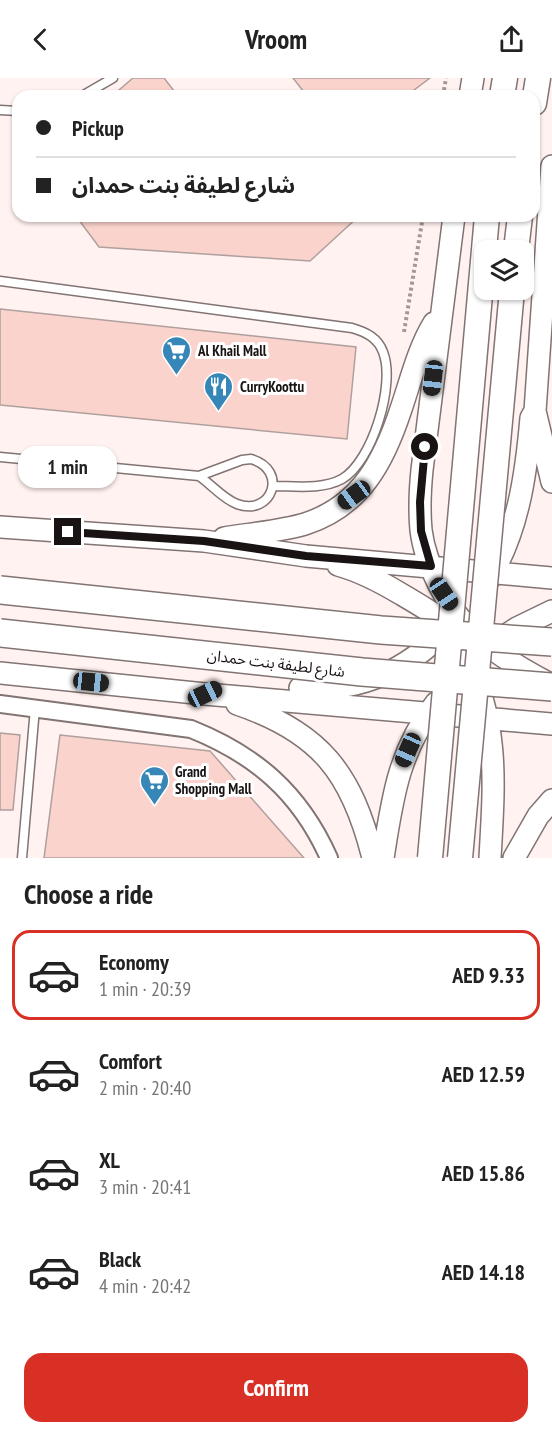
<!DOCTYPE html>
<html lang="en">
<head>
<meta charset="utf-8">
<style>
	:root { --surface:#fff; --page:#f6f6f6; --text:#222; --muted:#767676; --line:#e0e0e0; --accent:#d93025 }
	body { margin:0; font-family:"PT Sans Narrow","Noto Sans Arabic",sans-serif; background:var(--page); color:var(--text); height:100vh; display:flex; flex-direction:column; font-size:22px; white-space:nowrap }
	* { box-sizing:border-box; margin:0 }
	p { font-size:20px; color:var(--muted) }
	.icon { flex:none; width:33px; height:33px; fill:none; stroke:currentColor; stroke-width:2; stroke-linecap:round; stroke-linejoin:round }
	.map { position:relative; height:780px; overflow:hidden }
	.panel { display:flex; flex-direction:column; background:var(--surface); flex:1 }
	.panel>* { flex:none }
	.guide { position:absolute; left:12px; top:12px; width:528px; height:132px; border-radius:18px; box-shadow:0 2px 4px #0004; display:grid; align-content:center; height:132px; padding:0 24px; background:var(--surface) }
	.controls { position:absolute; left:474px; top:162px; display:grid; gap:12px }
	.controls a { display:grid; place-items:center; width:60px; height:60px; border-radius:12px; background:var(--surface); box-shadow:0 2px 4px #0004; font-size:30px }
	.end { position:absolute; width:27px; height:27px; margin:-14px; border:8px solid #191413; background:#fff; box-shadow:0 0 0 3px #fff }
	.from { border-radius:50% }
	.bubble { position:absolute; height:42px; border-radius:18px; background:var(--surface); box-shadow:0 2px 4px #0004; font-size:20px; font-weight:700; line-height:42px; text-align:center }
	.car { position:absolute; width:18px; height:36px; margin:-18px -9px; border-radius:8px; box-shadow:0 0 4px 2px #0007; background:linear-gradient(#222 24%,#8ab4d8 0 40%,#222 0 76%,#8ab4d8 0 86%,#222 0) }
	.guide b { display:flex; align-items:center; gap:21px; height:57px; font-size:22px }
	.guide b+b { border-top:2px solid var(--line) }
	.guide i { width:15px; height:15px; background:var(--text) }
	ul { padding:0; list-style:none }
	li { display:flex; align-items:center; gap:18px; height:90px; margin:0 12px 9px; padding:0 12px; border:3px solid transparent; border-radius:18px }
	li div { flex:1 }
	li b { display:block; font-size:22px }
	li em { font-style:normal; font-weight:700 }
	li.selected { border-color:var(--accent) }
	li>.icon { width:54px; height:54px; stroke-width:1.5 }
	h2 { padding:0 24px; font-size:27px; line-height:72px }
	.primary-button { display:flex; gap:12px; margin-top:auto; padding:12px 24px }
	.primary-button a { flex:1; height:69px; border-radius:18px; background:var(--accent); color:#fff; font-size:24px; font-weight:700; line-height:69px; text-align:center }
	header { display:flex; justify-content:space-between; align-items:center; height:78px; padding:0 24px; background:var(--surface); font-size:27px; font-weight:700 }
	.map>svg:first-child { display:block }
	.building { fill:#fbd3cd; stroke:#afa09e; stroke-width:1.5 }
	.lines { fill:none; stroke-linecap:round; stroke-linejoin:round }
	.service-casing { stroke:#817472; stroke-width:11 }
	.minor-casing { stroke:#817472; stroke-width:20 }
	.tertiary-casing { stroke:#817472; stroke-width:24 }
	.secondary-casing { stroke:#817472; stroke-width:27 }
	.path { stroke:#a29897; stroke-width:4; stroke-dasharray:3 3; stroke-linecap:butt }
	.service { stroke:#fff; stroke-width:8 }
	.minor { stroke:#fff; stroke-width:16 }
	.tertiary { stroke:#fff; stroke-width:21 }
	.secondary { stroke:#fff; stroke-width:24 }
	.secondary-bridge-casing { stroke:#817472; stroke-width:27; stroke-linecap:butt }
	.primary-bridge-casing { stroke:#817472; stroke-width:30; stroke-linecap:butt }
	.secondary-bridge { stroke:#fff; stroke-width:24 }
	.primary-bridge { stroke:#fff; stroke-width:27 }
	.route { stroke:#191413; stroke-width:8 }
	.labels { text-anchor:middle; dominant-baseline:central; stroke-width:6; stroke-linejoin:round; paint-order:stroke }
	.poi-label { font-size:15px; font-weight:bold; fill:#191413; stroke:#fff; text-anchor:start }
	.street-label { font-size:15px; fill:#191413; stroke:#fff }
</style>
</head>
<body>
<header><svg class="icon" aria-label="back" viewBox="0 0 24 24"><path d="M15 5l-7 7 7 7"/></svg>Vroom<svg class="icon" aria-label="share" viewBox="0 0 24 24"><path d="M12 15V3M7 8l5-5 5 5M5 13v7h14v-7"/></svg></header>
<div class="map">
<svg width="552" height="780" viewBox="0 0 552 780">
	<rect width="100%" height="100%" fill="#fff2f0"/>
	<!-- building -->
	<path class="building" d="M133,0H164L178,18H112Z
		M293,0H430L406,18H307Z
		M76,138H359L310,183L99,169Z
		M0,231L356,269L347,361L0,327Z
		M0,655L20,657L13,732H0Z
		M60,657L210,673L304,780H44Z"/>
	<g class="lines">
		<defs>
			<path id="service" d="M82,18L113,0
				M0,32L18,33
				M0,203L352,250C366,254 378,260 383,274C396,306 372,384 342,401C322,412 294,408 273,408
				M0,379L199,398
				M251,381C289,392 272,439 237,426C223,421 211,406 199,398L242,382Z
				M22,780L35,630"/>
			<path id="minor" d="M0,626L191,651C256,677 300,715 329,780"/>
			<path id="tertiary" d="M470,18L473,0
				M552,88L535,333L552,404
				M454,138L422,392C420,412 419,431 421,452C425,486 449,533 475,557C497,577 525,593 552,607
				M0,449L204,463L306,478L552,500
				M224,460C248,456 282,453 305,446C361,428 384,383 401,331C411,302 418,271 434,245
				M338,487C360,493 381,504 401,516C413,523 441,539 450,549C456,557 460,569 465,578C500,646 494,707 490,780
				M486,506C518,456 526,398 531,340L535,333
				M497,563L517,550L552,533
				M0,595L205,616L552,646
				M300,610C361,614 406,593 448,550
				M237,626C320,654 352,695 373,780
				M383,780C392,723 398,673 436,625
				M514,780L538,738L552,722"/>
			<path id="secondary" d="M502,18L505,0
				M534,25L538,0
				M516,172L520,138"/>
		</defs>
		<!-- service casing -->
		<use href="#service" class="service-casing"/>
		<!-- minor casing -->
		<use href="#minor" class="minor-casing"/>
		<!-- tertiary casing -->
		<use href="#tertiary" class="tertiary-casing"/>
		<!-- secondary casing -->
		<use href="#secondary" class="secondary-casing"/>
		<!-- path -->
		<path class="path" d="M443,18L446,0
			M404,254L423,138"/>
		<!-- service -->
		<use href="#service" class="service"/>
		<!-- minor -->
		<use href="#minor" class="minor"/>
		<!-- tertiary -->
		<use href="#tertiary" class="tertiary"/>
		<!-- secondary -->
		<use href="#secondary" class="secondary"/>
		<defs>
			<path id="secondary-bridge" d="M430,780L487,138
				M460,780L512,212"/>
			<path id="primary-bridge" d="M0,512L381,552L552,564
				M0,555L362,594L552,609"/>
		</defs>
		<!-- secondary-bridge casing -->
		<use href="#secondary-bridge" class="secondary-bridge-casing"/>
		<!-- primary-bridge casing -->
		<use href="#primary-bridge" class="primary-bridge-casing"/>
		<!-- secondary-bridge -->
		<use href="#secondary-bridge" class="secondary-bridge"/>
		<!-- primary-bridge -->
		<use href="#primary-bridge" class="primary-bridge"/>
	</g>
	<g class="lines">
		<!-- route -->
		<path class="route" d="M68,454L204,463L306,478L431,488L421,453L420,424L425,369"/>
	</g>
	<!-- icons -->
	<defs>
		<symbol id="supermarket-pin" viewBox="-11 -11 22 30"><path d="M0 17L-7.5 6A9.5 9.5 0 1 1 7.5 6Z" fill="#3687b8" stroke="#fff"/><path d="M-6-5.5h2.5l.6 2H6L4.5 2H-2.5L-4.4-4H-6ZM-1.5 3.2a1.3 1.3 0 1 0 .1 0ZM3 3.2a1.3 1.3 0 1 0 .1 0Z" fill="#fff"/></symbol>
		<symbol id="restaurant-pin" viewBox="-11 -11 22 30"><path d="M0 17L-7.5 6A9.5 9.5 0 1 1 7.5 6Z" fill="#3687b8" stroke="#fff"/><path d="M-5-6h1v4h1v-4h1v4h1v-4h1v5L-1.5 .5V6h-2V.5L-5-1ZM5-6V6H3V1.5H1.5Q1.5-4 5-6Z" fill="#fff"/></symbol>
	</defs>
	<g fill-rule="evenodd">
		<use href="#supermarket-pin" x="160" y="256" width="33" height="45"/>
		<use href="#restaurant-pin" x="202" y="292" width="33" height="45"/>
		<use href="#supermarket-pin" x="138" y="686" width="33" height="45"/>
	</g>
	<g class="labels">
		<!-- poi labels -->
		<g class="poi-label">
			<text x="198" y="272">Al Khail Mall</text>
			<text x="240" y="308">CurryKoottu</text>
			<text x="175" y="693">Grand<tspan x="175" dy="17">Shopping Mall</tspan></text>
		</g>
		<!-- street labels -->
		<g class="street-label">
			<text transform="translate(276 585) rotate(7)">شارع لطيفة بنت حمدان</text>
		</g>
	</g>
</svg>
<div class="controls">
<a><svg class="icon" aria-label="layers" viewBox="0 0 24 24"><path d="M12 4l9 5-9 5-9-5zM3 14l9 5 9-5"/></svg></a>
</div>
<i class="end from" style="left:425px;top:369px"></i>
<i class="end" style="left:68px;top:454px"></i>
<div class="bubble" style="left:18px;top:368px;width:99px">1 min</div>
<i class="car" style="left:433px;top:300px;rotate:187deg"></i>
<i class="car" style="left:354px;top:417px;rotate:234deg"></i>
<i class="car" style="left:444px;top:516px;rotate:146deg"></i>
<i class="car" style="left:91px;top:604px;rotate:96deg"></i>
<i class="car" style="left:205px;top:616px;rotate:65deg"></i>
<i class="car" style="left:408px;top:672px;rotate:204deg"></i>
<div class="guide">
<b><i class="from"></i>Pickup</b>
<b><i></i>شارع لطيفة بنت حمدان</b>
</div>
</div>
<section class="panel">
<h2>Choose a ride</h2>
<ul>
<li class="selected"><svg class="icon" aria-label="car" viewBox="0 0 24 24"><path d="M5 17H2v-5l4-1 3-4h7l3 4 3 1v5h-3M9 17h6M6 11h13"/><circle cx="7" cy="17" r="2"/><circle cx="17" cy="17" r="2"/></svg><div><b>Economy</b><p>1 min · 20:39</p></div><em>AED 9.33</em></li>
<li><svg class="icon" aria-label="car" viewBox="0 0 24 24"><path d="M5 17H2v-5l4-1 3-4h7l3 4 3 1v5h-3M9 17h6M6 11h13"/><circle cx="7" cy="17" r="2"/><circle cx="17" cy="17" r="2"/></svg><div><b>Comfort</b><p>2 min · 20:40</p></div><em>AED 12.59</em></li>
<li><svg class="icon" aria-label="car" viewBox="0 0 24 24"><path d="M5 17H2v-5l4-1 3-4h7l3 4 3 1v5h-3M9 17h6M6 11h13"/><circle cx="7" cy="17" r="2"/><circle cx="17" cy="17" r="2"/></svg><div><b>XL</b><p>3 min · 20:41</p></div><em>AED 15.86</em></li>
<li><svg class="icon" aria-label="car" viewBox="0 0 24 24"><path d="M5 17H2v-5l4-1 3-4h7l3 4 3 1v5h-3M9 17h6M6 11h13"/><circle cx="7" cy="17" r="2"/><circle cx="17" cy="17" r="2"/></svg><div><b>Black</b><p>4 min · 20:42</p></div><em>AED 14.18</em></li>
</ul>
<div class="primary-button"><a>Confirm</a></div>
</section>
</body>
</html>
